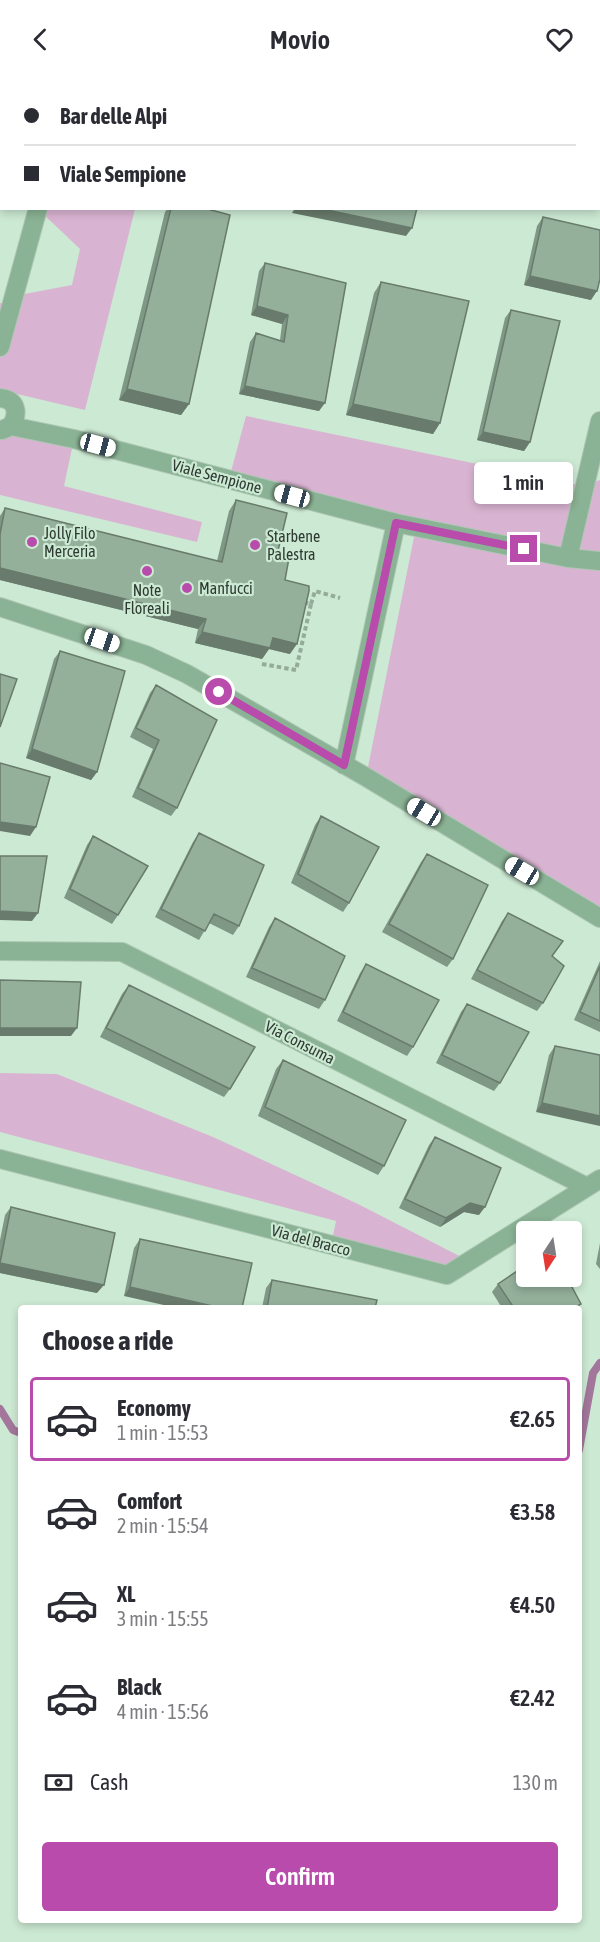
<!DOCTYPE html>
<html lang="en">
<head>
<meta charset="utf-8">
<style>
	:root { --surface:#fff; --page:#f2f2f3; --text:#2b2b33; --muted:#7c7c81; --line:#e1e1e2; --accent:#b84bab }
	body { margin:0; font-family:"Asap Condensed",sans-serif; background:var(--page); color:var(--text); height:100vh; display:flex; flex-direction:column; font-size:22px; white-space:nowrap }
	* { box-sizing:border-box; margin:0 }
	p { font-size:20px; color:var(--muted) }
	.icon { flex:none; width:33px; height:33px; fill:none; stroke:currentColor; stroke-width:2; stroke-linecap:round; stroke-linejoin:round }
	.map { position:relative; flex:1; overflow:hidden }
	.panel { position:absolute; left:18px; top:1227px; width:564px; height:618px; display:flex; flex-direction:column; background:var(--surface); border-radius:6px; box-shadow:0 3px 9px #0003 }
	.panel>* { flex:none }
	.guide { position:absolute; left:0px; top:0px; width:600px; height:132px; box-shadow:0 3px 9px #0003; display:grid; align-content:center; height:132px; padding:0 24px; background:var(--surface) }
	.needle { width:39px; rotate:192deg }
	.tools { position:absolute; left:516px; top:1143px; display:grid; gap:12px }
	.tools a { display:grid; place-items:center; width:66px; height:66px; border-radius:6px; background:var(--surface); box-shadow:0 3px 9px #0003; font-size:30px }
	.end { position:absolute; width:27px; height:27px; margin:-14px; border:8px solid #b84bab; background:#fff; box-shadow:0 0 0 3px #fff }
	.from { border-radius:50% }
	.bubble { position:absolute; height:42px; border-radius:6px; background:var(--surface); box-shadow:0 3px 9px #0003; font-size:20px; font-weight:600; line-height:42px; text-align:center }
	.car { position:absolute; width:18px; height:36px; margin:-18px -9px; border-radius:8px; box-shadow:0 0 4px 2px #0007; background:linear-gradient(#fff 24%,#345 0 40%,#fff 0 76%,#345 0 86%,#fff 0) }
	.guide b { display:flex; align-items:center; gap:21px; height:57px; font-size:22px }
	.guide b+b { border-top:2px solid var(--line) }
	.guide i { width:15px; height:15px; background:var(--text) }
	ul { padding:0; list-style:none }
	li { display:flex; align-items:center; gap:18px; height:84px; margin:0 12px 9px; padding:0 12px; border:3px solid transparent; border-radius:6px }
	li div { flex:1 }
	li b { display:block; font-size:22px }
	li em { font-style:normal; font-weight:600 }
	li.selected { border-color:var(--accent) }
	li>.icon { width:54px; height:54px; stroke-width:1.5 }
	h2 { padding:0 24px; font-size:27px; line-height:72px }
	.pay { display:flex; align-items:center; gap:15px; height:66px; padding:0 24px; font-size:22px }
	.pay p { margin-inline-start:auto }
	.primary-button { display:flex; gap:12px; margin-top:auto; padding:12px 24px }
	.primary-button a { flex:1; height:69px; border-radius:6px; background:var(--accent); color:#fff; font-size:24px; font-weight:600; line-height:69px; text-align:center }
	header { display:flex; justify-content:space-between; align-items:center; height:78px; padding:0 24px; background:var(--surface); font-size:27px; font-weight:600 }
	.map>svg:first-child { display:block }
	.green { fill:#d9b4d2 }
	.lines { fill:none; stroke-linecap:round; stroke-linejoin:round }
	.stream { stroke:#a3779c; stroke-width:8 }
	.minor-casing { stroke:#adc6b3; stroke-width:20 }
	.path { stroke:#94ab99; stroke-width:4; stroke-dasharray:4.5 3; stroke-linecap:butt }
	.minor { stroke:#8ab294; stroke-width:18 }
	.wall { fill:#7f9785 }
	.shaded-wall { fill:#687b6c }
	.building { fill:#94b09b; stroke:#687b6c; stroke-width:1.5 }
	.route { stroke:#b84bab; stroke-width:8 }
	.poi-dot { fill:#b84bab; stroke:#cce9d3; stroke-width:2 }
	.labels { text-anchor:middle; dominant-baseline:central; stroke-width:4.5; stroke-linejoin:round; paint-order:stroke }
	.street-label { font-size:16px; fill:#2f3b32; stroke:#cce9d3 }
	.poi-label { font-size:16px; fill:#2f3b32; stroke:#cce9d3; text-anchor:start }
</style>
</head>
<body>
<header><svg class="icon" aria-label="back" viewBox="0 0 24 24"><path d="M15 5l-7 7 7 7"/></svg>Movio<svg class="icon" aria-label="heart" viewBox="0 0 24 24"><path d="M12 20l-8-8c-3-5 5-10 8-4 3-6 11-1 8 4z"/></svg></header>
<div class="map">
<svg width="600" height="1864" viewBox="0 0 600 1864">
	<rect width="100%" height="100%" fill="#cce9d3"/>
	<!-- green -->
	<path class="green" d="M38,131H135L85,332L0,312V225L11,228L14,218L72,207L80,171Z
		M246,338L583,408L600,402V840L366,699L416,449L229,401Z
		M0,353L74,361L64,408L202,444L197,464L0,417Z
		M0,995L57,996L213,1059L358,1126L469,1183L447,1197L331,1167L336,1143L0,1054Z"/>
	<g class="lines">
		<!-- stream -->
		<path class="stream" d="M0,1331L13,1352L21,1355
			M579,1372L593,1295L600,1285"/>
		<defs>
			<path id="minor" d="M71,2L72,0
				M0,269L38,130
				M0,320C17,322 19,335 11,348L2,352
				M11,348L74,361L396,445L568,480L600,483
				M568,480L600,343
				M0,529L146,577L187,596L366,699L600,840
				M344,687L396,445
				M0,873L122,874L587,1109
				M0,1081L447,1197L600,1101"/>
		</defs>
		<!-- minor casing -->
		<use href="#minor" class="minor-casing"/>
		<!-- path -->
		<path class="path" d="M311,526L315,513L340,520
			M262,586L296,592L311,526L303,524"/>
		<!-- minor -->
		<use href="#minor" class="minor"/>
	</g>
	<!-- wall -->
	<path class="wall" d="M168,130H204L189,326L181,337L119,322L165,134Z
		M543,139L591,222L524,207L537,148Z
		M265,185L346,205L319,333L239,316L250,264L256,255L280,262L282,246L251,237L259,193Z
		M381,204L440,345L433,356L346,337L374,215Z
		M511,232L530,364L524,373L477,362L505,240Z
		M236,422L277,477L285,502L290,576L269,571L262,581L195,565L198,551L0,502V438L5,430L217,483L229,433Z
		M60,573L97,694L91,702L26,680L54,581Z
		M156,607L177,730L171,738L132,719L153,671L130,659L150,615Z
		M321,738L349,825L343,834L291,805L315,747Z
		M199,755L239,848L233,857L209,845L199,862L155,839L193,764Z
		M93,758L118,837L112,846L64,820L87,767Z
		M427,776L453,881L447,889L382,854L421,784Z
		M508,835L543,925L537,933L471,901L502,843Z
		M275,840L325,922L319,931L246,899L269,849Z
		M600,883V954L574,942Z
		M366,886L413,969L407,978L337,943L360,895Z
		M129,907L230,1011L224,1019L100,959L122,916Z
		M467,926L500,1005L494,1013L436,985L461,934Z
		M555,968L600,977L536,1034L549,977Z
		M283,982L384,1088L378,1097L258,1038L276,991Z
		M435,1059L479,1137L464,1134L440,1149L399,1130L429,1067Z
		M11,1129L97,1215L0,1195V1162L5,1137Z
		M140,1161L252,1185L124,1218L134,1170Z
		M600,1165V1191L596,1186Z
		M272,1202L375,1230H262L266,1210Z
		M498,1206L581,1226L578,1230H502L492,1214Z"/>
	<!-- shaded-wall -->
	<path class="shaded-wall" d="M598,94L600,95V105L598,104Z
		M295,130H318L412,150L406,158L292,135Z
		M530,198L597,213L591,222L524,207Z
		M257,228L288,237L282,246L251,237Z
		M245,308L325,325L319,333L239,316Z
		M127,311L189,326L181,337L119,322Z
		M353,326L440,345L433,356L346,337Z
		M483,354L530,364L524,373L477,362Z
		M0,490L206,541L198,551L0,502Z
		M202,554L273,560L297,566L290,576L269,571L262,581L195,565Z
		M32,671L97,694L91,702L26,680Z
		M0,744L36,749L30,758L0,753Z
		M0,833L38,835L32,843L0,842Z
		M0,950H77L71,958H0Z
		M542,1025L600,1038V1048L536,1034Z
		M470,1125L485,1129L479,1137L464,1134L440,1149L446,1140Z
		M0,1185L104,1207L97,1215L0,1195Z
		M130,1209L221,1230H177L124,1218Z"/>
	<!-- building -->
	<path class="building" d="M234,0H291V2H234Z
		M352,0H463L462,2H352Z
		M598,42L600,43V95L598,94Z
		M171,130H204L230,137L189,326L127,311Z
		M318,130H417L412,150Z
		M543,139L600,152V201L597,213L530,198Z
		M265,185L346,205L325,325L245,308L256,255L284,264L288,237L257,228Z
		M381,204L469,223L440,345L353,326Z
		M511,232L560,243L530,364L483,354Z
		M236,422L287,435L277,477L289,480L285,502L309,508V513L297,566L273,560L270,570L202,554L206,541L0,490V456L5,430L222,484Z
		M60,573L125,593L97,694L32,671Z
		M0,596L17,601L0,649Z
		M156,607L217,642L177,730L138,710L159,662L136,650Z
		M0,685L50,699L36,749L0,744Z
		M321,738L379,769L349,825L298,796Z
		M199,755L264,787L239,848L214,836L205,853L161,831Z
		M93,758L148,788L118,837L70,811Z
		M427,776L488,807L453,881L389,846Z
		M0,778H47L38,835L0,833Z
		M508,835L563,863L552,878L564,888L543,925L477,892Z
		M275,840L345,878L325,922L252,890Z
		M366,886L439,922L413,969L343,934Z
		M600,888V943L580,934Z
		M0,902L81,904L77,950H0Z
		M129,907L255,969L230,1011L106,950Z
		M467,926L529,954L500,1005L442,977Z
		M555,968L600,977V1038L542,1025Z
		M283,982L406,1042L384,1088L265,1029Z
		M435,1059L501,1090L485,1129L470,1125L446,1140L405,1121Z
		M11,1129L115,1155L104,1207L0,1185Z
		M140,1161L252,1185L242,1230H221L130,1209Z
		M526,1187V1198H566L581,1226L573,1230H514L498,1206Z
		M272,1202L377,1222L375,1230H267Z"/>
	<g class="lines">
		<!-- route -->
		<path class="route" d="M219,614L344,687L396,445L524,471"/>
	</g>
	<!-- markers -->
	<g class="poi-dot">
		<circle cx="32" cy="464" r="6"/>
		<circle cx="255" cy="467" r="6"/>
		<circle cx="147" cy="493" r="6"/>
		<circle cx="187" cy="510" r="6"/>
	</g>
	<g class="labels">
		<!-- street labels -->
		<g class="street-label">
			<text transform="translate(217 398) rotate(15)">Viale Sempione</text>
			<text transform="translate(300 964) rotate(27)">Via Consuma</text>
			<text transform="translate(311 1162) rotate(15)">Via del Bracco</text>
		</g>
		<!-- poi labels -->
		<g class="poi-label">
			<text x="44" y="455">Jolly Filo<tspan x="44" dy="18">Merceria</tspan></text>
			<text x="267" y="458">Starbene<tspan x="267" dy="18">Palestra</tspan></text>
			<text x="199" y="510">Manfucci</text>
			<text x="147" y="512" text-anchor="middle">Note<tspan x="147" dy="18">Floreali</tspan></text>
		</g>
	</g>
</svg>
<div class="tools">
<a><svg class="needle" viewBox="-14 -14 28 28"><path d="M0-13l5 13h-10z" fill="#e53935"/><path d="M0 13l5-13h-10z" fill="#7c7c81"/></svg></a>
</div>
<i class="end from" style="left:219px;top:614px"></i>
<i class="end" style="left:524px;top:471px"></i>
<div class="bubble" style="left:474px;top:384px;width:99px">1 min</div>
<i class="car" style="left:98px;top:367px;rotate:105deg"></i>
<i class="car" style="left:292px;top:418px;rotate:285deg"></i>
<i class="car" style="left:102px;top:562px;rotate:109deg"></i>
<i class="car" style="left:424px;top:734px;rotate:301deg"></i>
<i class="car" style="left:522px;top:793px;rotate:301deg"></i>
<div class="guide">
<b><i class="from"></i>Bar delle Alpi</b>
<b><i></i>Viale Sempione</b>
</div>
<section class="panel">
<h2>Choose a ride</h2>
<ul>
<li class="selected"><svg class="icon" aria-label="car" viewBox="0 0 24 24"><path d="M5 17H2v-5l4-1 3-4h7l3 4 3 1v5h-3M9 17h6M6 11h13"/><circle cx="7" cy="17" r="2"/><circle cx="17" cy="17" r="2"/></svg><div><b>Economy</b><p>1 min · 15:53</p></div><em>€2.65</em></li>
<li><svg class="icon" aria-label="car" viewBox="0 0 24 24"><path d="M5 17H2v-5l4-1 3-4h7l3 4 3 1v5h-3M9 17h6M6 11h13"/><circle cx="7" cy="17" r="2"/><circle cx="17" cy="17" r="2"/></svg><div><b>Comfort</b><p>2 min · 15:54</p></div><em>€3.58</em></li>
<li><svg class="icon" aria-label="car" viewBox="0 0 24 24"><path d="M5 17H2v-5l4-1 3-4h7l3 4 3 1v5h-3M9 17h6M6 11h13"/><circle cx="7" cy="17" r="2"/><circle cx="17" cy="17" r="2"/></svg><div><b>XL</b><p>3 min · 15:55</p></div><em>€4.50</em></li>
<li><svg class="icon" aria-label="car" viewBox="0 0 24 24"><path d="M5 17H2v-5l4-1 3-4h7l3 4 3 1v5h-3M9 17h6M6 11h13"/><circle cx="7" cy="17" r="2"/><circle cx="17" cy="17" r="2"/></svg><div><b>Black</b><p>4 min · 15:56</p></div><em>€2.42</em></li>
</ul>
<div class="pay"><svg class="icon" aria-label="cash" viewBox="0 0 24 24"><path d="M3 7h18v10H3z"/><circle cx="12" cy="12" r="2"/></svg>Cash<p>130 m</p></div>
<div class="primary-button"><a>Confirm</a></div>
</section>
</div>
</body>
</html>
